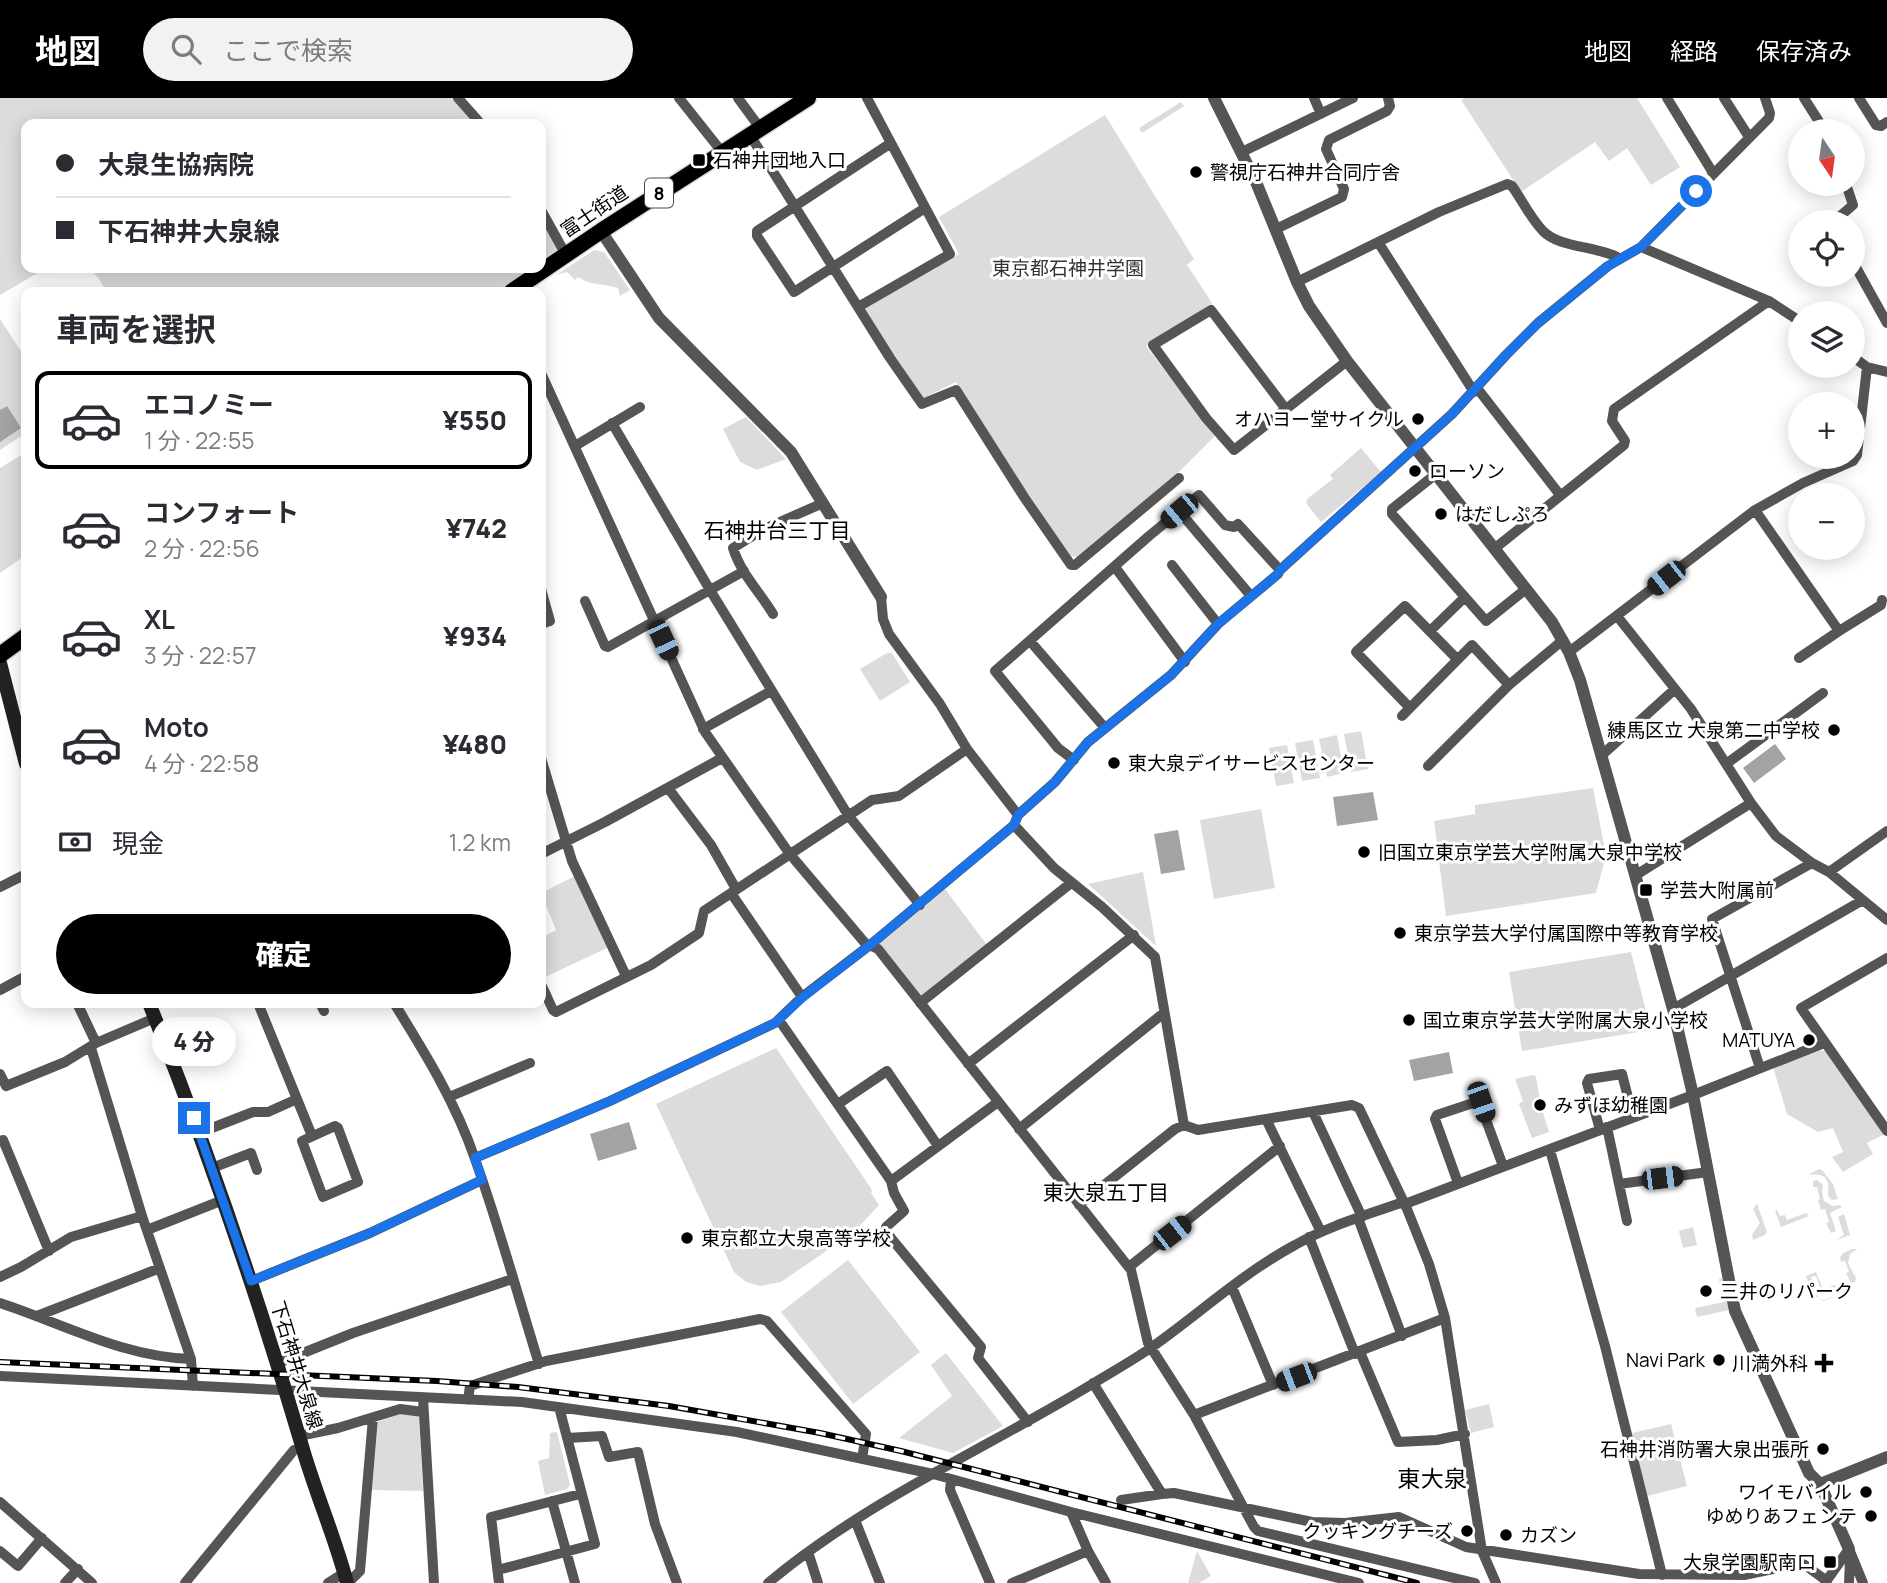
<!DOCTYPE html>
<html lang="ja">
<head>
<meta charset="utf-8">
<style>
	:root { --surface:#fff; --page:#f2f2f3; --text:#2b2b33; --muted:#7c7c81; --line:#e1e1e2; --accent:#000 }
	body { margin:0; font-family:Manrope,"Noto Sans JP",sans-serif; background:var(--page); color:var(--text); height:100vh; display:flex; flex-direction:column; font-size:26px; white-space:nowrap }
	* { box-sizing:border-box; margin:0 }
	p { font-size:23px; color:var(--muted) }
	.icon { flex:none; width:38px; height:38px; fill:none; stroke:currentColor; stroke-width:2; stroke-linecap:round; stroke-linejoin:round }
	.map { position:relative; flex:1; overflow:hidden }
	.details { position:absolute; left:21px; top:189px; width:525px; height:721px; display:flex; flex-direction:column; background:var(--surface); border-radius:14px; box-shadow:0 4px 18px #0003 }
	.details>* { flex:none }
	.top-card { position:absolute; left:21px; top:21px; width:525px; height:154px; border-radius:14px; box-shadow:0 4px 18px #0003; display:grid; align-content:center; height:154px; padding:0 35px; background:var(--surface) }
	.needle { width:46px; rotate:167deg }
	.controls { position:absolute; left:1788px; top:21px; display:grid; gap:14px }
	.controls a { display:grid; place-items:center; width:77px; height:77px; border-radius:50%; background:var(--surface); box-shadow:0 4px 18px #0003; font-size:35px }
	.end { position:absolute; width:32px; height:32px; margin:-16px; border:9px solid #1a73e8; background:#fff; box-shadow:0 0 0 4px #fff }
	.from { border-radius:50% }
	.bubble { position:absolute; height:49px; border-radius:24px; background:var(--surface); box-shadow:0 4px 18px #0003; font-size:23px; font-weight:800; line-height:49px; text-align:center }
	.car { position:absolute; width:21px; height:42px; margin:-21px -10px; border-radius:9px; box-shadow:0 0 5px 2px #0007; background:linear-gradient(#222 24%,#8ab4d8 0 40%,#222 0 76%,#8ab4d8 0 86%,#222 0) }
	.top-card b { display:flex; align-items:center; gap:24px; height:66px; font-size:26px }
	.top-card b+b { border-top:2px solid var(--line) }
	.top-card i { width:18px; height:18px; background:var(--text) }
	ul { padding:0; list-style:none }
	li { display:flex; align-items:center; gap:21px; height:98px; margin:0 14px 10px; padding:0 21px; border:4px solid transparent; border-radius:14px }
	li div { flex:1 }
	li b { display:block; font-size:26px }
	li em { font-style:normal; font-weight:800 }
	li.active { border-color:var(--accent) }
	li>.icon { width:63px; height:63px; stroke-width:1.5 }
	h2 { padding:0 35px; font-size:32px; line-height:84px }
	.pay { display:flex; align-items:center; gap:18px; height:77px; padding:0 35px; font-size:26px }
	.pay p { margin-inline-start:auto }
	.action { display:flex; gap:14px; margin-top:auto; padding:14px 35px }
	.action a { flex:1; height:80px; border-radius:42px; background:var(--accent); color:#fff; font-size:28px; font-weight:800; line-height:80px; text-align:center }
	header { display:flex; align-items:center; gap:42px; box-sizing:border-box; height:98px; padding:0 35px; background:var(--accent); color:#fff }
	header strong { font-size:33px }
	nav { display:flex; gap:38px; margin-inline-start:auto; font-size:24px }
	.search { width:490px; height:63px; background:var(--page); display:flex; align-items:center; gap:18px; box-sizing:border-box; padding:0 24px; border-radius:38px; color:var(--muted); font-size:26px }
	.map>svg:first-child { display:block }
	.green { fill:#dcdcdc }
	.water { fill:#a3a3a3 }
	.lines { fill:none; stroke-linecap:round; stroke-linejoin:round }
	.primary-casing { stroke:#dbdbdb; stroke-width:19 }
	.minor { stroke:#555; stroke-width:10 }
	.tertiary { stroke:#555; stroke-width:12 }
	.secondary { stroke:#222; stroke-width:14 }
	.primary { stroke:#000; stroke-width:16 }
	.rail-casing { stroke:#000; stroke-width:6 }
	.rail { stroke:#fff; stroke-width:3.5; stroke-dasharray:10; stroke-linecap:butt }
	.route { stroke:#1a73e8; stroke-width:9 }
	.poi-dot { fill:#000; stroke:#fff; stroke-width:2.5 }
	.labels { text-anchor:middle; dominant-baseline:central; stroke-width:6; stroke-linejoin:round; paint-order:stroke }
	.shield { fill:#fff; stroke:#4c4c4c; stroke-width:2 }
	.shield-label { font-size:18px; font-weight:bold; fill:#000 }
	.poi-label { font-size:19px; fill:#000; stroke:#fff; text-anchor:start }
	.street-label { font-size:19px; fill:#000; stroke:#fff }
	.park-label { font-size:19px; fill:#333; stroke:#fff }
	.neighbourhood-label { font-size:21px; fill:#000; stroke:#fff }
	.quarter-label { font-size:23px; fill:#000; stroke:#fff }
</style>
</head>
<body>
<header>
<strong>地図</strong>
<div class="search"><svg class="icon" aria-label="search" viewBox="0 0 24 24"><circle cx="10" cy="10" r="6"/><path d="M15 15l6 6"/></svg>ここで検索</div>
<nav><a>地図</a><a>経路</a><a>保存済み</a></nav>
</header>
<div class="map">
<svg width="1887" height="1485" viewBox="0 0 1887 1485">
	<rect width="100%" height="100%" fill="#fff"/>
	<!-- green -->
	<path class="green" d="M0,0H452L474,26H26V170H46L0,197Z
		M1464,0H1637L1680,69L1651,87L1627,50L1609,63L1595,44L1521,94L1461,2Z
		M1181,4L1184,8L1142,35L1139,30Z
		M1105,17L1194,161L1187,167L1212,205L1146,248L1215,338L1180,373L1078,459L1071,458L1012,373L956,284L924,300L885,245L864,210L959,156L939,119Z
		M541,122L558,152L541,164Z
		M594,152L604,154L630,192L620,198L618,190C604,185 590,188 578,179L575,182L567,174L556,177Z
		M86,170H532L495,194H107L97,178Z
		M0,221L26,261V335L0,352Z
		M746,319L786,361L757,372L740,364L723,331Z
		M1361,350L1381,374L1321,424L1306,405L1307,401L1333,381L1330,377Z
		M26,354V457L0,475V370Z
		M887,555H892L910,584L880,603L860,571Z
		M1361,633L1368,671L1351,674L1344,636Z
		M1337,637L1344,675L1327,679L1319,641Z
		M1313,642L1320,680L1302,683L1295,645Z
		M1287,647L1294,685L1276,688L1269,650Z
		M1593,690L1606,757L1596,795L1446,818L1434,723L1475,716V707Z
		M1261,711L1275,790L1214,801L1200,722Z
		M1143,774L1156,848L1088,786Z
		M575,778L607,850L543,880L541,875V840L556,832L541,795Z
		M945,791L987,847L921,899L878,846Z
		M1631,854L1651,932L1522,953L1509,874Z
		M776,950L872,1092L871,1095L879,1107L854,1134L781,1184L760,1188L746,1184L734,1174L656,1006Z
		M1818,952L1825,953L1885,1036L1867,1045L1873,1056L1843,1074L1832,1059L1843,1054L1833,1030L1818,1034L1787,1016L1773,969Z
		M1533,977L1536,979L1541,1008L1549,1034L1532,1040L1519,1006L1523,1003L1515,981Z
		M1819,1071L1822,1072L1833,1086L1838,1101L1832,1102L1828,1098C1830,1080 1826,1075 1808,1077Z
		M1817,1082L1823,1087L1822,1095L1824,1103L1833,1108L1840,1107L1842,1109L1830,1115L1836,1133L1831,1135L1826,1125L1829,1124L1825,1111L1821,1112L1818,1102L1820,1101L1817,1089H1813V1083Z
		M1757,1106L1767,1134L1765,1137L1753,1142L1752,1137L1760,1125L1753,1111Z
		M1775,1112H1777L1780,1118L1785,1117L1787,1122L1806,1115L1809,1118L1781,1129Z
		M1844,1116L1850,1137L1836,1142L1844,1137L1838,1119Z
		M1693,1129L1697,1147L1683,1150L1679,1133Z
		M1852,1151H1857L1850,1156L1848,1165L1856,1180L1855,1184L1851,1185L1846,1175L1849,1174L1845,1163L1841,1164L1840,1159L1843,1155Z
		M848,1162L920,1254L853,1306L781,1214Z
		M1816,1174L1823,1191L1835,1187L1836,1189L1822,1195L1816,1178L1811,1179L1818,1200L1824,1202L1838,1197L1824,1203L1814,1198L1806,1178Z
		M1722,1180L1729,1212L1697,1219L1695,1210L1724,1204L1719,1181Z
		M946,1255L1003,1328L953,1355L899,1340L952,1298L931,1267Z
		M1489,1306L1494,1329L1471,1335L1465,1312Z
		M400,1316L417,1317L419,1320L423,1393L372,1392L378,1324Z
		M1671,1326L1687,1388L1647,1398L1632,1335Z
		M557,1334L570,1387L567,1391L545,1397L538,1363L549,1360L550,1335Z
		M1197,1453L1211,1478L1199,1485H1188Z"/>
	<!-- water -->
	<path class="water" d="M7,308L21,330L0,344V312Z
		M1775,646L1786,661L1754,685L1743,670Z
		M1373,694L1378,722L1337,728L1333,699Z
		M1178,732L1185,772L1161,776L1154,736Z
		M1449,954L1453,975L1414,983L1409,962Z
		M629,1024L637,1051L598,1063L590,1036Z"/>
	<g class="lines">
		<defs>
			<path id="primary" d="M511,194L601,133L808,0
				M0,557L26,538"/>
		</defs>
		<!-- primary casing -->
		<use href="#primary" class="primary-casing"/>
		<!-- minor -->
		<path class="minor" d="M458,0L481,26
			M679,0L722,54
			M738,0L760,30
			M1314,0L1321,16
			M1667,0L1713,75
			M1724,0L1749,39
			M1804,0L1825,33
			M1859,0L1876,27L1881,28L1887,24
			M750,37L890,260L922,306L956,292L1024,399L1071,467H1075L1179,380
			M891,45L757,133V138L794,194L925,110
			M1242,54L1353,0
			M541,112L566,157
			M1837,124L1839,119L1853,107L1846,86
			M1276,131L1342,99L1344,91L1326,51L1329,42L1387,13L1390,8L1388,0
			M1378,144L1474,294
			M1641,149L1769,203L1801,224
			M1853,164L1887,225
			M1297,184L1439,114L1507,86L1512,88C1522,102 1531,121 1543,133C1559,150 1598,148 1619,160
			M858,209L950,156L867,0
			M1853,259L1867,269L1887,274
			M541,275L705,634L789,755L865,845L878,851L1131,1172L1148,1245L1194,1317L1254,1429L1258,1433L1475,1485
			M1477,290L1560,397
			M1285,310L1211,212L1153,247L1206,320L1234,352L1347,263
			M612,325L710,492L848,717L920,807
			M575,348L640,309
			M1436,376L1392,411V416L1486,523L1526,491
			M1755,412L1839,533L1881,507L1882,502
			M1179,413L1251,498
			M1494,451L1624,347L1625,343L1612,323L1614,311L1769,203
			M1172,467L1218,526
			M1115,469L1185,564
			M541,491L550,523L541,526
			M881,499L883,521L889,536L940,606L967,651L1018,717
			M585,503L605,548L608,549L744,473
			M773,516C760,494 741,476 733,450L764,431L823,405
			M1617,518L1691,611L1751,705L1776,738L1812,765L1829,774L1887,822
			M1430,533L1465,499
			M1030,543L1105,630
			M1569,554L1755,412L1803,385L1853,363L1857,357L1867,269
			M1799,560L1839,533
			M1410,610L1356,554L1405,508L1457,561
			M1402,618L1472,547L1509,587
			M703,631L771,593
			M1602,657L1675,591
			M541,660L572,763L626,878
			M1074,662L1058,650L995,573L1149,438L1199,397L1225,427L1234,429L1238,426L1280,472
			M1726,666L1823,595
			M1428,668L1509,587L1563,542
			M668,690L711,747L736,791
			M1014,727L1054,770L1102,809L1155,859L1184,1027
			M541,756L605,724L722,660
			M1829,774L1887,733
			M1636,777L1751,705
			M0,789L26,776
			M731,795L802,899
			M1887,860L1801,910L1887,1033
			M541,886L553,912L556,914L651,867L699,835L704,813L872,702L899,698L967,651
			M0,892L26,878
			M77,905L96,945
			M258,905L312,1038
			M320,905L324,913
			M394,905C425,955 456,1005 475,1061C499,1128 518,1198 539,1266
			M920,905L1071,785
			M1673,911L1863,802
			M779,922L891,1083L894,1095L904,1113L886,1129V1134L981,1249L978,1260L1028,1324
			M91,950L142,1118L191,1261L193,1288
			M968,966L1134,837
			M1760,970L1712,821L1812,765
			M0,976L6,988L65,964L96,945L155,920
			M449,999L530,965
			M838,1006L887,973L938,1048
			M1313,1014L1362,1119
			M1266,1021L1321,1134
			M1184,1027L1198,1032L1352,1007L1359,1010L1407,1111L1429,1166L1445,1220L1482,1453L1496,1485
			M335,1028L338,1030L358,1084L323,1099L302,1043Z
			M1607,1029L1619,1086L1708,1074
			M1019,1031L1160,918L1165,917
			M1600,1032L1587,985L1589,981L1622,976L1633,1019
			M199,1035L253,1014H268L297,1001
			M0,1043L3,1042L49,1153
			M1550,1052L1605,1248L1662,1477
			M475,1060L610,1003L775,925L802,899L870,847L1014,727L1018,717L1055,684L1088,644L1171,577L1218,526L1278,476L1280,472L1452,316L1506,257L1538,225L1608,168L1641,149L1769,20L1770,15L1765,0
			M212,1070L251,1055L257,1072
			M891,1083L998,1004
			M1458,1085L1435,1021L1437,1017L1479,1003L1503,1068
			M1619,1086L1627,1123
			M1405,1106L1693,997L1824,945
			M1079,1107L1175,1031L1184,1027
			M1358,1120L1402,1238
			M147,1132L223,1102
			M1309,1139L1355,1256
			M1129,1169L1280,1048
			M0,1179L21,1169L71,1139L142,1118
			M251,1183L370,1135L482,1082
			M1232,1189L1273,1287
			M0,1205C64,1226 123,1259 191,1261
			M37,1218L160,1170
			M1360,1254L1398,1344L1437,1342L1465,1336
			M278,1265L353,1235L512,1181
			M0,1278L522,1304L737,1334L933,1376L1071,1414L1359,1485
			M1093,1285L1162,1396L1174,1395L1312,1424L1345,1425L1399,1419L1466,1449L1639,1476L1744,1477L1802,1465L1827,1483
			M423,1300L434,1485
			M468,1302L470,1288L546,1263L760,1221L767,1223L866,1336L862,1361
			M1194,1317L1445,1220
			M299,1338L338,1330L400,1311L423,1314
			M567,1340L602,1338L609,1359L638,1354L655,1426L677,1485
			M951,1382L950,1392L990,1485
			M1121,1402L1162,1396
			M552,1403L575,1485
			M0,1404L92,1485
			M1071,1414L1088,1453L1106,1485
			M855,1422L880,1485
			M1849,1451L1863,1485
			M0,1453L18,1468L42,1440
			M808,1454L818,1485
			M498,1472L595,1446L559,1309
			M65,1485L78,1471
			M185,1485L294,1352L302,1350
			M328,1485L344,1475
			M348,1485L360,1473L373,1320
			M499,1485L491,1419L580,1396
			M768,1485C865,1404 981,1353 1089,1288C1110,1275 1132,1263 1152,1249C1200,1215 1243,1175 1295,1147C1328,1128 1367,1117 1403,1104
			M1012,1485L1088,1453
			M1825,1485L1849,1451
			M1849,1485L1850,1462"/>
		<!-- tertiary -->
		<path class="tertiary" d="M1214,0L1256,84L1297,184L1309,208L1347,263L1552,524L1569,554L1580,582L1673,911L1693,997L1735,1213L1809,1375L1820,1386L1849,1451
			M601,133L659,220L791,354L881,499
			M1820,1386L1887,1359"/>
		<!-- secondary -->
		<path class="secondary" d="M0,565L26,666
			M149,905C207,1050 258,1198 302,1348C315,1394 335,1439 347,1485"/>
		<!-- primary -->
		<use href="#primary" class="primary"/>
		<defs>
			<path id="rail" d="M0,1264L437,1283L518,1289L669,1308L820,1335L901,1353L1417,1485"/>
		</defs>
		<!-- rail casing -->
		<use href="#rail" class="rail-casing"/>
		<!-- rail -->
		<use href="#rail" class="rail"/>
	</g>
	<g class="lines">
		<!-- route -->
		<path class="route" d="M194,1020L251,1183L370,1135L482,1082L475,1060L610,1003L775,925L802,900L870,847L1014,727L1018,717L1055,684L1088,644L1171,577L1218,526L1278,476L1280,472L1452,316L1506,257L1538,225L1608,168L1641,149L1696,93"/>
	</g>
	<!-- markers -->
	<g class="poi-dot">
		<rect x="692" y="55" width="14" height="14" rx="3.5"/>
		<circle cx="1196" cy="74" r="7"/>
		<circle cx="1418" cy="321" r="7"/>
		<circle cx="1415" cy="373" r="7"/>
		<circle cx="1441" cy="416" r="7"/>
		<circle cx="1834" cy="632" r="7"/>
		<circle cx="1114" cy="665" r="7"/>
		<circle cx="1364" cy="754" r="7"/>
		<rect x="1639" y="785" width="14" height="14" rx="3.5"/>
		<circle cx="1400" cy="835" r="7"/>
		<circle cx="1409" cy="922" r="7"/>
		<circle cx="1809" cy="942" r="7"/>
		<circle cx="1540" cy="1007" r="7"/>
		<circle cx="687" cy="1140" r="7"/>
		<circle cx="1706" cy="1193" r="7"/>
		<circle cx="1719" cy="1262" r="7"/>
		<path d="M1820.5 1254.5h7v7h7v7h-7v7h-7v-7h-7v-7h7z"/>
		<circle cx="1823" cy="1351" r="7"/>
		<circle cx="1866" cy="1394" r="7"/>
		<circle cx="1871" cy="1418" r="7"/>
		<circle cx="1467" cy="1433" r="7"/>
		<circle cx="1506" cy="1437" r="7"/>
		<rect x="1823" y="1457" width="14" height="14" rx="3.5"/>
	</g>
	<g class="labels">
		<!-- shield labels -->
		<rect class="shield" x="645" y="80.5" width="28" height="29" rx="5"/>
		<g class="shield-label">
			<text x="659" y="95">8</text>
		</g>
		<!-- poi labels -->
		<g class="poi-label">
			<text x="713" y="62">石神井団地入口</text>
			<text x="1210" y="74">警視庁石神井合同庁舎</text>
			<text x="1404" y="321" text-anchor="end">オハヨー堂サイクル</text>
			<text x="1429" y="373">ローソン</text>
			<text x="1455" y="416">はだしぷろ</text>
			<text x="1820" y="632" text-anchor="end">練馬区立 大泉第二中学校</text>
			<text x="1128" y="665">東大泉デイサービスセンター</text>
			<text x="1378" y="754">旧国立東京学芸大学附属大泉中学校</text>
			<text x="1660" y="792">学芸大附属前</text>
			<text x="1414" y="835">東京学芸大学付属国際中等教育学校</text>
			<text x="1423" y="922">国立東京学芸大学附属大泉小学校</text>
			<text x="1795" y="942" text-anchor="end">MATUYA</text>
			<text x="1554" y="1007">みずほ幼稚園</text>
			<text x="701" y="1140">東京都立大泉高等学校</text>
			<text x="1720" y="1193">三井のリパーク</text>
			<text x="1705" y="1262" text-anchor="end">Navi Park</text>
			<text x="1808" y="1265" text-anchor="end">川満外科</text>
			<text x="1809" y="1351" text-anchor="end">石神井消防署大泉出張所</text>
			<text x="1852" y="1394" text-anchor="end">ワイモバイル</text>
			<text x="1857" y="1418" text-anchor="end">ゆめりあフェンテ</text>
			<text x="1453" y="1433" text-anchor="end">クッキングチーズ</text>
			<text x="1520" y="1437">カズン</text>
			<text x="1816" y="1464" text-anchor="end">大泉学園駅南口</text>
		</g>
		<!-- street labels -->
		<g class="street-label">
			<text transform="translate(594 113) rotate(-34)">富士街道</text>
			<text transform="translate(297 1267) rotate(73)">下石神井大泉線</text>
		</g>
		<!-- park labels -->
		<g class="park-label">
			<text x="1068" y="170">東京都石神井学園</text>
		</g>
		<!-- neighbourhood labels -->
		<g class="neighbourhood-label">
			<text x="777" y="432">石神井台三丁目</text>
			<text x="1106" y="1094">東大泉五丁目</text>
		</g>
		<!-- quarter labels -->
		<g class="quarter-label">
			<text x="1432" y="1380">東大泉</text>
		</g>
	</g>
</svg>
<div class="controls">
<a><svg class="needle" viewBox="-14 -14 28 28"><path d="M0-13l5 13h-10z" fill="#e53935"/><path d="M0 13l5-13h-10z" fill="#7c7c81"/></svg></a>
<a><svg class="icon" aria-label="locate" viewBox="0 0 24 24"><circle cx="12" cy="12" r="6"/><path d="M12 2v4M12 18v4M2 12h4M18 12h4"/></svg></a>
<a><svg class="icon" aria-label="layers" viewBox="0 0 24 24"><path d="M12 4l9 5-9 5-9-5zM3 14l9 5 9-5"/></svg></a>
<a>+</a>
<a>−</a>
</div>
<i class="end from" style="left:1696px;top:93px"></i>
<i class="end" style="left:194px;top:1020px"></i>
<div class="bubble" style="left:152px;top:919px;width:84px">4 分</div>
<i class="car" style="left:1179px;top:413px;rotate:230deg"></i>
<i class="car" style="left:1666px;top:480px;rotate:232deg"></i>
<i class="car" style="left:663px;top:542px;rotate:155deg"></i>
<i class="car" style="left:1481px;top:1004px;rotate:161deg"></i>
<i class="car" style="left:1662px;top:1080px;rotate:83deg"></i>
<i class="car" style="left:1172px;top:1135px;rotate:52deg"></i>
<i class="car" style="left:1296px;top:1279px;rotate:249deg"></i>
<div class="top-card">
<b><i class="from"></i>大泉生協病院</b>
<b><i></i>下石神井大泉線</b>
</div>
<section class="details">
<h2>車両を選択</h2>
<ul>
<li class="active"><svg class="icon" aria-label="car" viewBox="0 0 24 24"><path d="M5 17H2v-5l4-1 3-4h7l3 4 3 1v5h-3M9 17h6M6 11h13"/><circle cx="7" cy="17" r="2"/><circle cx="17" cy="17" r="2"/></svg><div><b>エコノミー</b><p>1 分 · 22:55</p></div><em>¥550</em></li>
<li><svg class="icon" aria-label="car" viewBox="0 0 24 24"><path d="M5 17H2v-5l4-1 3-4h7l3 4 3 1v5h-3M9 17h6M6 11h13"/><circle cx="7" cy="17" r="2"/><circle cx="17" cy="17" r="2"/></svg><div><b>コンフォート</b><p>2 分 · 22:56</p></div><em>¥742</em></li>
<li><svg class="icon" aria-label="car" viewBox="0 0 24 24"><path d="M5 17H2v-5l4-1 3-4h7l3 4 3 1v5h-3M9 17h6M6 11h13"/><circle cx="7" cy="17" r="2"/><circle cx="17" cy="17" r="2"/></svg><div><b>XL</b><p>3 分 · 22:57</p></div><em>¥934</em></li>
<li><svg class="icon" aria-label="car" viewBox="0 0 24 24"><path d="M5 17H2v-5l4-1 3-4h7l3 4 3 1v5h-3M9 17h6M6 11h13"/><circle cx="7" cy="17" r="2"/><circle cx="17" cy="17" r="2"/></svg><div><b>Moto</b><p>4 分 · 22:58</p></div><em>¥480</em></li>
</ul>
<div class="pay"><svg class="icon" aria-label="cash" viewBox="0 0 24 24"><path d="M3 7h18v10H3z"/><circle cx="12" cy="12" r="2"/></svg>現金<p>1.2 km</p></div>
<div class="action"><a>確定</a></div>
</section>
</div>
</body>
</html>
